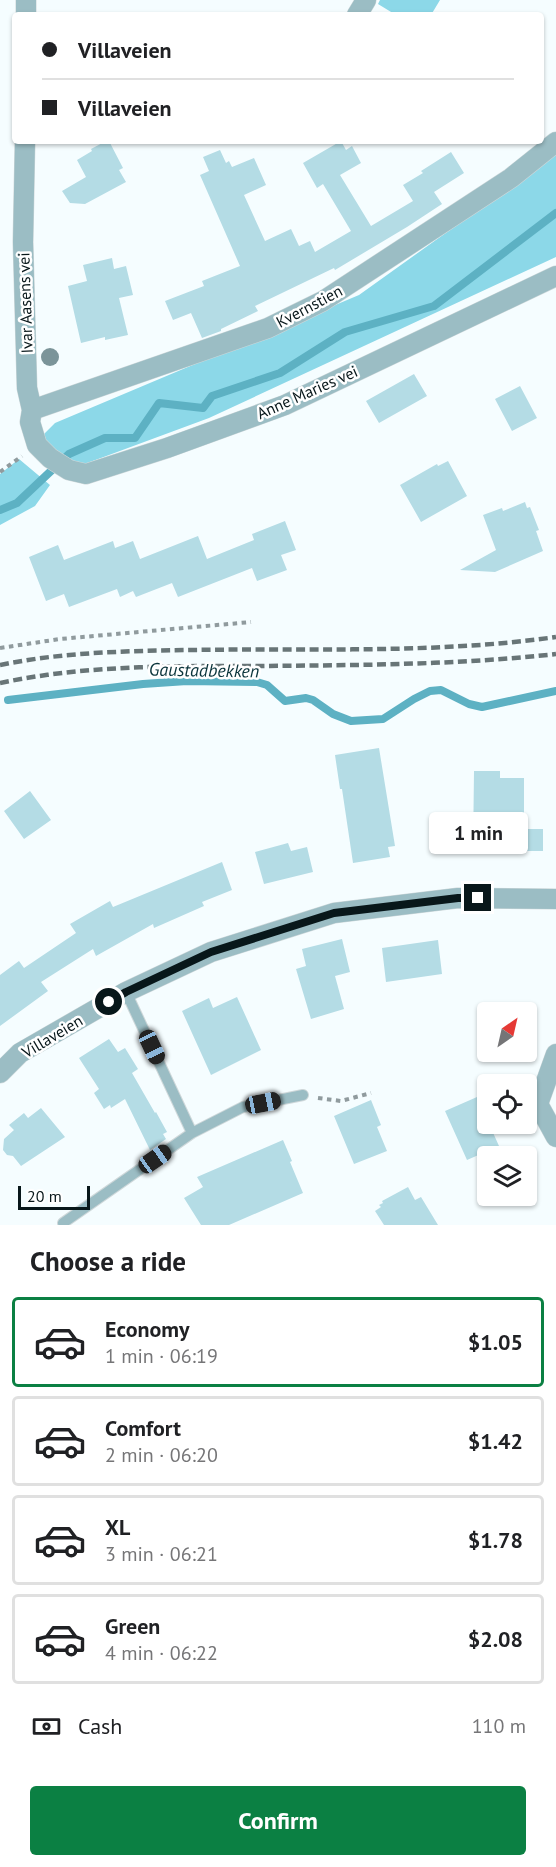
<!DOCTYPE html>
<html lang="en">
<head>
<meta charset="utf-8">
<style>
	:root { --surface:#fff; --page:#f2f2f2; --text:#202124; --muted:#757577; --line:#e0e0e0; --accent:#0b8043 }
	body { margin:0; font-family:"PT Sans",sans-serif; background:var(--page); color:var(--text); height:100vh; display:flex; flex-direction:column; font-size:22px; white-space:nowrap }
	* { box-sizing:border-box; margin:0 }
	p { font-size:20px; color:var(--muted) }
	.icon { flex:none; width:33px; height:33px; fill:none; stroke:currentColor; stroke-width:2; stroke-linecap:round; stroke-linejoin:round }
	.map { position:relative; height:1225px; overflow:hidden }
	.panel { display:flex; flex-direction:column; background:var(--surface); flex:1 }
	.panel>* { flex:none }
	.banner { position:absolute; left:12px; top:12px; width:532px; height:132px; border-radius:6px; box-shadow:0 2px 4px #0004; display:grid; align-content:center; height:132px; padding:0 30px; background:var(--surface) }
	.needle { width:39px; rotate:34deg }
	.tools { position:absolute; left:477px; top:1002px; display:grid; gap:12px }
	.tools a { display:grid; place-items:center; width:60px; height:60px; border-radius:6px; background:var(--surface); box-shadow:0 2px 4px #0004; font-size:30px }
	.scale { position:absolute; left:18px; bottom:15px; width:72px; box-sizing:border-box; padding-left:6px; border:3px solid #08171a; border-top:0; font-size:16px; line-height:21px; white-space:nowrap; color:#08171a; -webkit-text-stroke:4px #fff; paint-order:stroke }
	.end { position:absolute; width:27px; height:27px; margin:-14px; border:8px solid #08171a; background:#fff; box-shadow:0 0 0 3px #fff }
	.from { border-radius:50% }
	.bubble { position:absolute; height:42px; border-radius:6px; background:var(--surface); box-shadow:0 2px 4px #0004; font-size:20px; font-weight:700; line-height:42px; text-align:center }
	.car { position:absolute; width:18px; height:36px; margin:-18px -9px; border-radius:8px; box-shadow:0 0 4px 2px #0007; background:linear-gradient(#222 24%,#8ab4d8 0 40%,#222 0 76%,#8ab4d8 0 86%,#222 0) }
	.banner b { display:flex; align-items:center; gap:21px; height:57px; font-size:22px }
	.banner b+b { border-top:2px solid var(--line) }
	.banner i { width:15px; height:15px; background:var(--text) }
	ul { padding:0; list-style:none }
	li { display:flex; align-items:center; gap:18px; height:90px; margin:0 12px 9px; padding:0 18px; border:3px solid var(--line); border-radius:6px }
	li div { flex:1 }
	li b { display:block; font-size:22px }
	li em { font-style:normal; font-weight:700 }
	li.current { border-color:var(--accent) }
	li>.icon { width:54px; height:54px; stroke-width:1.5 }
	h2 { padding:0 30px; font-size:27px; line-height:72px }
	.pay { display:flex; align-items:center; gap:15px; height:66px; padding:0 30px; font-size:22px }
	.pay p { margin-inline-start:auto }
	.cta { display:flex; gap:12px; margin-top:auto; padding:12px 30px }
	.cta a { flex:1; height:69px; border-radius:6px; background:var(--accent); color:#fff; font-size:24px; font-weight:700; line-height:69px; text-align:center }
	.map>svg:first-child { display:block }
	.green { fill:#8cd8e8 }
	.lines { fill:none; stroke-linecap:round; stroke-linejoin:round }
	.stream { stroke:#5db1c3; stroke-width:8 }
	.building { fill:#b4dce5 }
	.lane-casing { stroke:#cfd8da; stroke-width:12 }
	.street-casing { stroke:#cfd8da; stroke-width:21 }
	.path { stroke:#909b9e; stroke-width:4; stroke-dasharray:4.5 4.5; stroke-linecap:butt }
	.lane { stroke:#9bbdc4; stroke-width:10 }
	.street { stroke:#9bbdc4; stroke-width:20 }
	.rail { stroke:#687577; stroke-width:4.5; stroke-dasharray:9 4.5; stroke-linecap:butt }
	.tree { fill:#7b9499 }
	.route { stroke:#08171a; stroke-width:8 }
	.labels { text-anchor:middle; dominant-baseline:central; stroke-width:5; stroke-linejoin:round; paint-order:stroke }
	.street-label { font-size:16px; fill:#08171a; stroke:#fff }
	.water-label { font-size:18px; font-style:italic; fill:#0a343b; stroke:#fff }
</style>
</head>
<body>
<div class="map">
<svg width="556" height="1225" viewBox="0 0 556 1225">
	<rect width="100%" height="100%" fill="#f5fdff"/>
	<!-- green -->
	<path class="green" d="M380,0H440L431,15H396L378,4Z
		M556,154V257L209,418L82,465L50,451L44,434L55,423L359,295Z
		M19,459L50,485L35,506L0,525V474Z"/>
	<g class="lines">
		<!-- stream -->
		<path class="stream" d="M0,510L17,503L69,454L105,438H135L159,403L203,408L212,396L280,373L345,332L434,306L556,213
			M8,700L143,684L187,681L257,682L267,685L285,701L306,698L313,700L333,714L351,721L383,719L414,699L430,691L441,690L469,704L482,707L556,691"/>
	</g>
	<!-- building -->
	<path class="building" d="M106,141H109L123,168L119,170L126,182L85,204L70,203L62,191L86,177L77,160L92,151L91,149Z
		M341,141L346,150L352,146L361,163L340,175L371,226L413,201L403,185L423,173L421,171L451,152L464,173L434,192L442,204L407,227L335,270L334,268L255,306L258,311L221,329V331L202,338L191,313L173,320L165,301L204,286L202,281L240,266L200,175L209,171L203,157L220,150L226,163L229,161L232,167L254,158L266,185L244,195L265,241L291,229L299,246L310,241L315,252L351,231L323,184L317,188L303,163Z
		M112,258L114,269L126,266L133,295L119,298L128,335L105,340V337L81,343L68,286L87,281L83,265Z
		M414,374L427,396L379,423L366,401Z
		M520,386L537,418L512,431L495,399Z
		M448,461L467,496L421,522L400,485L437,464L438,466Z
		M525,502L527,508L530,507L539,530L536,531L543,551L495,572L460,570L496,550L483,515L502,508L503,511Z
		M285,521L296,550L281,555L287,570L257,581L252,568L178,597L172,583L136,597L133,591L120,597L117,589L69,607L64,594L46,601L29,557L58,545L64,560L113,541L115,548L133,541L140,559L198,536L207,559L254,540L252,534Z
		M379,748L395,846L388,847L390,857L353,863L342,789H340L335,755Z
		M474,771H500V778H524V829H543V851H473Z
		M30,791L51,820L24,839L4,811Z
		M288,843L291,851L307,847L313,872L264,884L255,852Z
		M222,862L232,890L202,902L204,906L154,928L153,924L96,956L93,949L41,982L48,991L0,1026V975L19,961L24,968L76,933L70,924L110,901L113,907Z
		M342,939L350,972L335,976L344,1009L311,1019L296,969L306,966L302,949Z
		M438,940L442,974L386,982L382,948Z
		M237,997L261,1050L211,1075L182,1011L209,998L213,1008Z
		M109,1039L118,1052L125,1048L138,1069L132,1073L155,1113L156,1112L167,1132L163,1134L166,1139L150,1150L125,1099L111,1108L110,1105L104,1109L94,1093L99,1089L79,1058Z
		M477,1097L499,1146L467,1160L445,1111Z
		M371,1100L381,1125L377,1127L387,1151L354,1164L334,1116Z
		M41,1108L65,1137L21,1166L13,1156L7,1155L3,1150L4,1139L14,1130L9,1125L24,1113L28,1118Z
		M283,1140L292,1161L290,1162L303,1193L229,1225H201L184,1198L203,1187L197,1177Z
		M408,1187L415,1200L421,1197L438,1225H384L375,1211L381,1207L379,1205L383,1203L382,1201Z"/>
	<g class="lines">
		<defs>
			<path id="lane" d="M126,992L192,1133L243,1107L303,1095
				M63,1223L192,1133"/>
			<path id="street" d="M26,0V15
				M357,15L366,0
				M25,141L23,242L27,388L32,410L30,422L37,445L50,458L69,470L86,474L167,448L285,405L556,276
				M32,410L268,328L323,301L511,178L556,142
				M556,1054L538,1104L556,1137
				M0,1073L20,1053L126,992L211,952L334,913L458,898L556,899"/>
		</defs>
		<!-- lane casing -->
		<use href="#lane" class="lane-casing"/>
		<!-- street casing -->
		<use href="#street" class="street-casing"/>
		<!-- path -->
		<path class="path" d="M0,472L22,456
			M0,648L60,639L251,622
			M318,1098L341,1101L371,1093"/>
		<!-- lane -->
		<use href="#lane" class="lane"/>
		<!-- street -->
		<use href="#street" class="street"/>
		<!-- rail -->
		<path class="rail" d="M0,665C63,652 127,651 191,650C312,648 436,654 556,637
			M0,683C85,665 173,666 259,666C359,665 457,665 556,654"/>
	</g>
	<!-- trees -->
	<circle class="tree" cx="50" cy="357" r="9"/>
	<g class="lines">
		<!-- route -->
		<path class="route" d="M109,1002L126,992L211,952L334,913L458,898H478"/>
	</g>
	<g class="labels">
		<!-- street labels -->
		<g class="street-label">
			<text transform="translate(25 303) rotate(-92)">Ivar Aasens vei</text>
			<text transform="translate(309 306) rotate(-28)">Kvernstien</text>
			<text transform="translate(307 392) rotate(-24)">Anne Maries vei</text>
			<text transform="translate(52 1036) rotate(-31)">Villaveien</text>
		</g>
		<!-- water labels -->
		<g class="water-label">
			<text transform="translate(204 670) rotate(1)">Gaustadbekken</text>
		</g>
	</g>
</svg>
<div class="tools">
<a><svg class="needle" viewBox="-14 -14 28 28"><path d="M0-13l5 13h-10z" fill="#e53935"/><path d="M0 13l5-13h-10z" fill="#757577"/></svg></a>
<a><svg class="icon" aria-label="locate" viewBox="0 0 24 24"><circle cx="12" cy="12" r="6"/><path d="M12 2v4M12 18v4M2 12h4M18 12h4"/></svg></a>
<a><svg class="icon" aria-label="layers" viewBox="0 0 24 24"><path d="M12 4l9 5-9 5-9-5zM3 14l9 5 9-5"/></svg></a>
</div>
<div class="scale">20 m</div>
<i class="end from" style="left:109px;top:1002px"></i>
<i class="end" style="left:478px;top:898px"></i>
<div class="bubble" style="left:429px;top:812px;width:99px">1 min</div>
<i class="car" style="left:152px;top:1047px;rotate:155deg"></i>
<i class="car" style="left:263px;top:1103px;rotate:79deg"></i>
<i class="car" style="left:155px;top:1159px;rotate:55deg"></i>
<div class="banner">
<b><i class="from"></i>Villaveien</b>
<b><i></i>Villaveien</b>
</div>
</div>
<section class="panel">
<h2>Choose a ride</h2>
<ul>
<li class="current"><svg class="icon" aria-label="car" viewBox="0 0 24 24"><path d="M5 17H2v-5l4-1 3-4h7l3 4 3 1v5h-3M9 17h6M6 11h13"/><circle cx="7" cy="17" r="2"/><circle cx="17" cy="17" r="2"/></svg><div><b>Economy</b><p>1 min · 06:19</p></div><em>$1.05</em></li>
<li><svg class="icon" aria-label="car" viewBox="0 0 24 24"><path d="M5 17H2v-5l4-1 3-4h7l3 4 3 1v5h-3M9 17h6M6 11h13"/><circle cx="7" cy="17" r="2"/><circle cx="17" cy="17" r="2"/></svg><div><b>Comfort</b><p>2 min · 06:20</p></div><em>$1.42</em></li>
<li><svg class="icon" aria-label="car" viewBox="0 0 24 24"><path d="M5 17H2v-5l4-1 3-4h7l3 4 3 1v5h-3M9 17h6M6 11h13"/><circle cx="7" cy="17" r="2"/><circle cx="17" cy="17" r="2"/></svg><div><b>XL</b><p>3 min · 06:21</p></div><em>$1.78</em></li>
<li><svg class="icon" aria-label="car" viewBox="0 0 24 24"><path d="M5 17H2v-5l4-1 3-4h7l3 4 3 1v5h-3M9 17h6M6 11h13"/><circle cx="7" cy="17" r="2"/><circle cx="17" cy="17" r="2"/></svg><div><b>Green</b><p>4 min · 06:22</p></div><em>$2.08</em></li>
</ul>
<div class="pay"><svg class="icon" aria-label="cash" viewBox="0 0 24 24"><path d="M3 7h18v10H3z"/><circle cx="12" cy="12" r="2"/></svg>Cash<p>110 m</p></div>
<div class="cta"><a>Confirm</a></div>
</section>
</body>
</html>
